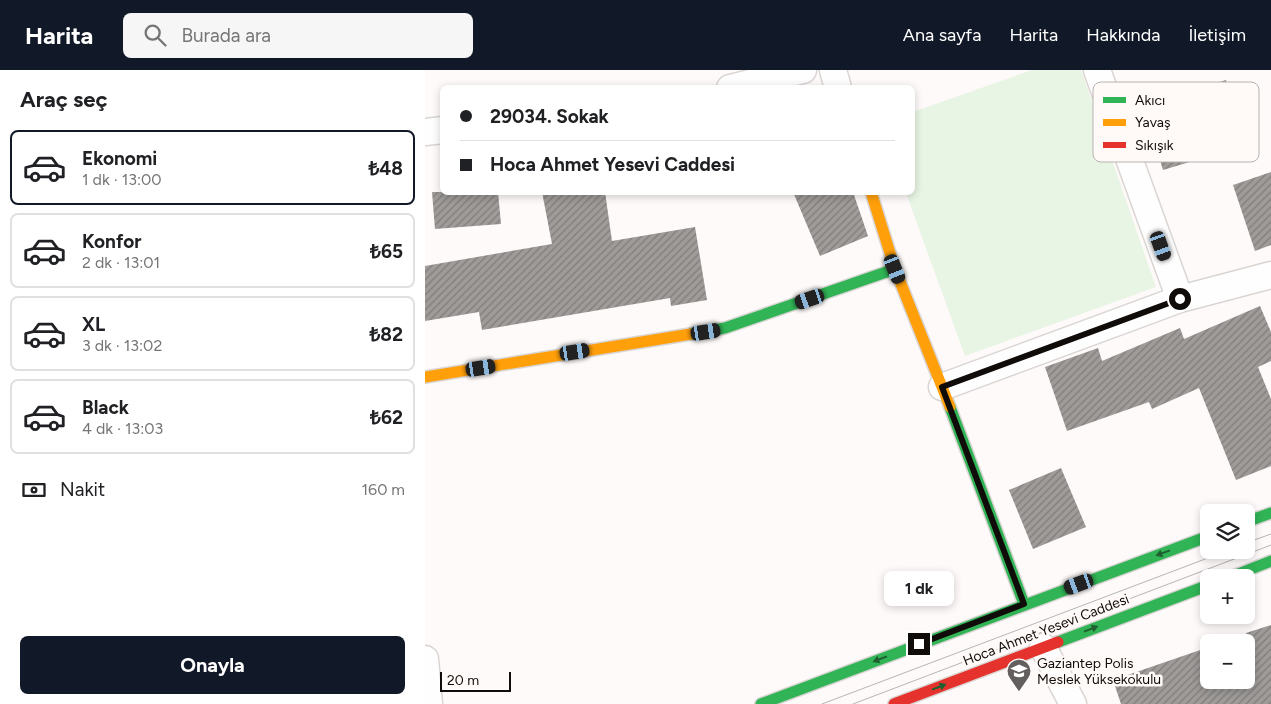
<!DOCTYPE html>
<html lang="tr">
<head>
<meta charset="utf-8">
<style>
	:root { --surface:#fff; --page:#f6f6f6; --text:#202124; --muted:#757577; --line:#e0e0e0; --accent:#111827 }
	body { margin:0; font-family:Figtree,sans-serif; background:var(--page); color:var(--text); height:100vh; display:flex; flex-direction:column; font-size:19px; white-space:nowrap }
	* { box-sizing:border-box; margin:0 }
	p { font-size:16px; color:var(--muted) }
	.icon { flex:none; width:28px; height:28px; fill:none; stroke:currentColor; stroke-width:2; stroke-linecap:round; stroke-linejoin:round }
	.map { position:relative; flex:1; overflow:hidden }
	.side { display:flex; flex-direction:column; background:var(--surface); width:425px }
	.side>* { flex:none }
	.banner { position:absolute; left:15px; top:15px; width:475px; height:110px; border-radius:8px; box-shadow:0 2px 8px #0003; display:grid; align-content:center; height:110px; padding:0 20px; background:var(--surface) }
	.controls { position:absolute; left:775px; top:434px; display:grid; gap:10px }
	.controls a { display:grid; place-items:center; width:55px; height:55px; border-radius:8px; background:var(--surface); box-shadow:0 2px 8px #0003; font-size:25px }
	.scale { position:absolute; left:15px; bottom:12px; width:71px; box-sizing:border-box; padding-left:5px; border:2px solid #100c0a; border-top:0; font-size:14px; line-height:18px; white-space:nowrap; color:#100c0a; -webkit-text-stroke:4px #fff9f7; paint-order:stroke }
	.end { position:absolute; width:22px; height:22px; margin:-11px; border:6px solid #100c0a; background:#fff; box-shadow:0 0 0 2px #fff }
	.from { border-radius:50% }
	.bubble { position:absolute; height:35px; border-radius:8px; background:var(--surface); box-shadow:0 2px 8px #0003; font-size:16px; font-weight:700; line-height:35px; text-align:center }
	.car { position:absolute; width:15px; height:30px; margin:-15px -8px; border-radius:6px; box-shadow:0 0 4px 1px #0007; background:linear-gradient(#222 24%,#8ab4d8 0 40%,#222 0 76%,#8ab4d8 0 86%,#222 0) }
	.banner b { display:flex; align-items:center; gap:18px; height:48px; font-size:19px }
	.banner b+b { border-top:1px solid var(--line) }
	.banner i { width:12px; height:12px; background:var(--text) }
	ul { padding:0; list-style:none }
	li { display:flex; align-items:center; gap:15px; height:75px; margin:0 10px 8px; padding:0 10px; border:2px solid var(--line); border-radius:8px }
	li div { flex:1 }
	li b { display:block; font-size:19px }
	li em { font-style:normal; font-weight:700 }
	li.on { border-color:var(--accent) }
	li>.icon { width:45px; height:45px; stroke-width:1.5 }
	h2 { padding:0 20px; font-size:22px; line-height:60px }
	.pay { display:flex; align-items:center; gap:12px; height:55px; padding:0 20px; font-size:19px }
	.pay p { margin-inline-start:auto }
	.action { display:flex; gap:10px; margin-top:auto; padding:10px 20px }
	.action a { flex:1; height:58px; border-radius:8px; background:var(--accent); color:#fff; font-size:20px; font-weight:700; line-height:58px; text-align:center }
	header { display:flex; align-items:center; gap:30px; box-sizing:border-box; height:70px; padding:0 25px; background:var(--accent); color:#fff }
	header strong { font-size:24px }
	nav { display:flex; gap:28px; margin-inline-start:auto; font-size:18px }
	.search { width:350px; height:45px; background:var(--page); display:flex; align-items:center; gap:12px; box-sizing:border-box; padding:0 18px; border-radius:8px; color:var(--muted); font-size:19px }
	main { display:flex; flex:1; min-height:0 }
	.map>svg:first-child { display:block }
	.green { fill:#e8f4e4 }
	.building { fill:url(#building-hatch) }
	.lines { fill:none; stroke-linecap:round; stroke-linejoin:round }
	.street-casing { stroke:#d9d5d3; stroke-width:29 }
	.fast-casing { stroke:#d9d5d3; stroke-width:14 }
	.slow-casing { stroke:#d9d5d3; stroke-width:14 }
	.jam-casing { stroke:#d9d5d3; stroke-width:14 }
	.street { stroke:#fffefe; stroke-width:26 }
	.fast { stroke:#30b455; stroke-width:11 }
	.slow { stroke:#ff9f0a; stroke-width:11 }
	.jam { stroke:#e5322d; stroke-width:11 }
	.tram { stroke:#b6b6b6; stroke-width:1 }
	.oneway { fill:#206030 }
	.route { stroke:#100c0a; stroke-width:6 }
	.labels { text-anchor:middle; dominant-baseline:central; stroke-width:5; stroke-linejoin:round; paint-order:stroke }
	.street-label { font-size:14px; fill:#100c0a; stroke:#fff9f7 }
	.poi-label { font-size:14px; fill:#100c0a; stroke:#fff9f7; text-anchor:start }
	.key { fill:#fff9f7; stroke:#b7b2b0; stroke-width:1 }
	.key-label { font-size:14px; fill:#100c0a }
</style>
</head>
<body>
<header>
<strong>Harita</strong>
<div class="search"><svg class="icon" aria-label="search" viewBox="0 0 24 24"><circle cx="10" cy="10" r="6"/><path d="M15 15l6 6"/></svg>Burada ara</div>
<nav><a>Ana sayfa</a><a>Harita</a><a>Hakkında</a><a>İletişim</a></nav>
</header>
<main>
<section class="side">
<h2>Araç seç</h2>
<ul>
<li class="on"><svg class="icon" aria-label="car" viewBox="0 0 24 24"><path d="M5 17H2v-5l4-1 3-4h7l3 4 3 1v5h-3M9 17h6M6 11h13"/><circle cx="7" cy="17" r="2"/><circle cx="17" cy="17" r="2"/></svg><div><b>Ekonomi</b><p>1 dk · 13:00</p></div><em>₺48</em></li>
<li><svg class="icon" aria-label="car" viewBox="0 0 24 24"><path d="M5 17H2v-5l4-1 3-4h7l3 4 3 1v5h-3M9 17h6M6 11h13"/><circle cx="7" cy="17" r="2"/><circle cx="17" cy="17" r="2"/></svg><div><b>Konfor</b><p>2 dk · 13:01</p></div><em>₺65</em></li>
<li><svg class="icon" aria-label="car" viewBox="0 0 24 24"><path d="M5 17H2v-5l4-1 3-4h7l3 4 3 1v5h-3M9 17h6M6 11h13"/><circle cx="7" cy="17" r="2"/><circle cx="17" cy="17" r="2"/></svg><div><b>XL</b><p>3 dk · 13:02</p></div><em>₺82</em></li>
<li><svg class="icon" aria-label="car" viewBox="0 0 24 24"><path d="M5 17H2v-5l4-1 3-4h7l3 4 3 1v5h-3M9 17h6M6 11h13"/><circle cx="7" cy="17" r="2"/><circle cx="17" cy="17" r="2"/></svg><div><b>Black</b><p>4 dk · 13:03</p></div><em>₺62</em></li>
</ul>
<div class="pay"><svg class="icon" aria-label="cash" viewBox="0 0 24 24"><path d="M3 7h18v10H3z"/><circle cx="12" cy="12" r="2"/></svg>Nakit<p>160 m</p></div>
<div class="action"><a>Onayla</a></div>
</section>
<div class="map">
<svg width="846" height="634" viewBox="0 0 846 634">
	<defs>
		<pattern id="building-hatch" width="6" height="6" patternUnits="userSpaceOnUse" patternTransform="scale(1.25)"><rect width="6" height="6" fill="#9e9b99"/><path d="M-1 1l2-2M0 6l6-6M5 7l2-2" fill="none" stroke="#7f7d7b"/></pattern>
	</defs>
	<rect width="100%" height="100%" fill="#fdfaf9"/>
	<!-- green -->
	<path class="green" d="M607,0H656L731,217L540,286L481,123L488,122V42Z"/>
	<!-- building -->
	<path class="building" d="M801,10L821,75L738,100L718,35Z
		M846,102V175L830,181L808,115Z
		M7,122H73L76,154L10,159Z
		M117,122H180L187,171L270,157L282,230L246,236L245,228L57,260L54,242L0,251V196L127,174Z
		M368,122H428L443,166L395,186Z
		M835,236L846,262V291L833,297L846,329V396L811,410L774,318L727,339L724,332L642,361L620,297L673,278L677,291L755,258L759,269Z
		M636,398L661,457L608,479L584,420Z
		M846,555V634H696L688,610L784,577V610H821V563Z"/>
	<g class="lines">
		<defs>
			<path id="street" d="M408,0L413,18
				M672,0L755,229
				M305,18L378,0
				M0,62L18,60
				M517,317L755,229L846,205
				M618,577L648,634
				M0,589L4,634"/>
			<path id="fast" d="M266,264L300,258L470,199
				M525,337L599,534
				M821,452L846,443
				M803,508L846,491
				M633,572L784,515
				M336,634L784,466"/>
			<path id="slow" d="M446,122L470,199L525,337
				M0,307L266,264"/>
			<path id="jam" d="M469,634L633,572"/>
		</defs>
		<!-- street casing -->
		<use href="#street" class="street-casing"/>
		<!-- fast casing -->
		<use href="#fast" class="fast-casing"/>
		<!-- slow casing -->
		<use href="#slow" class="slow-casing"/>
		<!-- jam casing -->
		<use href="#jam" class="jam-casing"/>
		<!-- street -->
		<use href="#street" class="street"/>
		<!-- fast -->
		<use href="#fast" class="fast"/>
		<!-- slow -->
		<use href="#slow" class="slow"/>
		<!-- jam -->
		<use href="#jam" class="jam"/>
		<!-- tram -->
		<path class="tram" d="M821,473L846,464
			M397,634L804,480
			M428,634L846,475"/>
	</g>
	<!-- one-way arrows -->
	<defs><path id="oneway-solid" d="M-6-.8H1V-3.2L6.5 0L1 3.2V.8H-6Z" transform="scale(1.25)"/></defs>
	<g class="oneway">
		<use href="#oneway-solid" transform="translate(738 483) rotate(160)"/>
		<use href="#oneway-solid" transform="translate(666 559) rotate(-21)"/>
		<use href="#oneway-solid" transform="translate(455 589) rotate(159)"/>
		<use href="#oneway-solid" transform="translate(514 617) rotate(-21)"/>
	</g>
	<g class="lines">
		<!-- route -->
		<path class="route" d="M494,574L599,534L517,317L755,229"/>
	</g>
	<!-- icons -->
	<defs>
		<symbol id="university-pin" viewBox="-11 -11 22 30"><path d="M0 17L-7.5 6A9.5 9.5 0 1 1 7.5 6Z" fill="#635f5e" stroke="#fff9f7"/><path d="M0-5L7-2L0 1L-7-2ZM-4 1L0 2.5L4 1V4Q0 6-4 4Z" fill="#fff"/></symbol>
	</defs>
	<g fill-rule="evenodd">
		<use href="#university-pin" x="580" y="587" width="28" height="38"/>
	</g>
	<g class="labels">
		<!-- street labels -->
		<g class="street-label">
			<text transform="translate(621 560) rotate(-21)">Hoca Ahmet Yesevi Caddesi</text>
		</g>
		<!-- poi labels -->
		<g class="poi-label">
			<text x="612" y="593">Gaziantep Polis<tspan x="612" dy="16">Meslek Yüksekokulu</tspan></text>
		</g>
	</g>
	<!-- legend -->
	<rect x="668" y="12" width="166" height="80" rx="8" class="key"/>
	<rect x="678" y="27" width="23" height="6" fill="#30b455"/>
	<rect x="678" y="49" width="23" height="7" fill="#ff9f0a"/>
	<rect x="678" y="72" width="23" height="6" fill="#e5322d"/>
	<g class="key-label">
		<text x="710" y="35">Akıcı</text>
		<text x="710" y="57">Yavaş</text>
		<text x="710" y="80">Sıkışık</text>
	</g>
</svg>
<div class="controls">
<a><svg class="icon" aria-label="layers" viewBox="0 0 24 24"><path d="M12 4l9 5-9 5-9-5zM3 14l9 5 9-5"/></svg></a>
<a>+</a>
<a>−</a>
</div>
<div class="scale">20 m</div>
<i class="end from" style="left:755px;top:229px"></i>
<i class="end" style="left:494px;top:574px"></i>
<div class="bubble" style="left:459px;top:501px;width:70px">1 dk</div>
<i class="car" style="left:736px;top:176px;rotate:160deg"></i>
<i class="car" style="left:470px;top:199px;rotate:158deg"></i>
<i class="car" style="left:385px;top:229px;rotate:251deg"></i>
<i class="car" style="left:281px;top:262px;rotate:81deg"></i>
<i class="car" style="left:150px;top:282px;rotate:81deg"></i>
<i class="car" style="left:56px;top:298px;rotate:81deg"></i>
<i class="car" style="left:654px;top:514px;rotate:250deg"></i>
<div class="banner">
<b><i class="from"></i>29034. Sokak</b>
<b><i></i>Hoca Ahmet Yesevi Caddesi</b>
</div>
</div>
</main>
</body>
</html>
